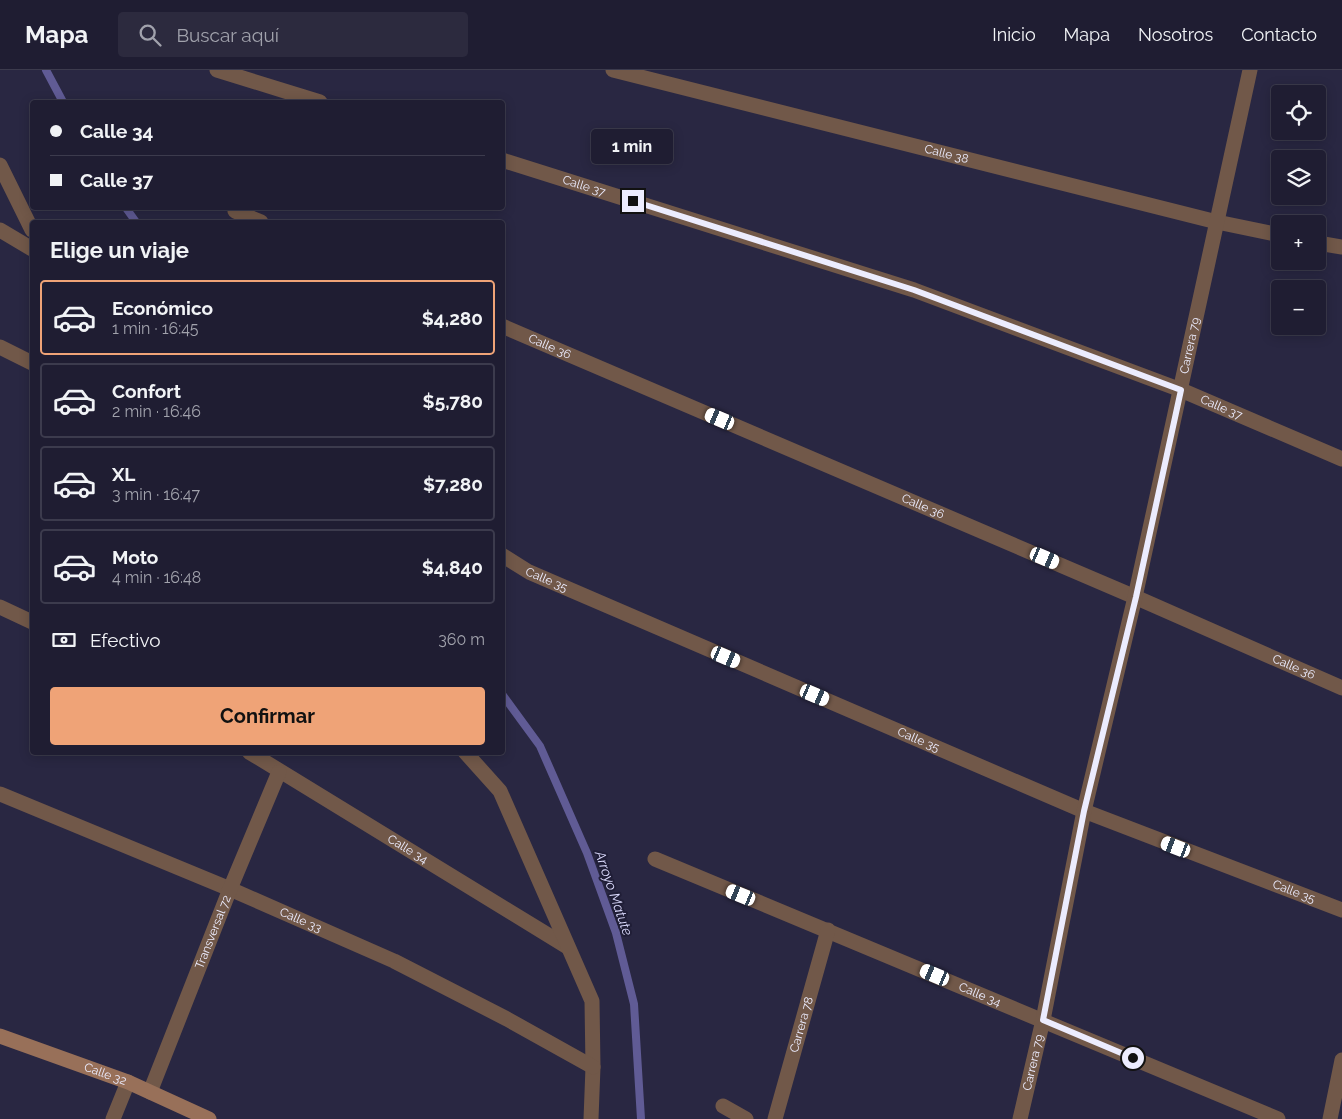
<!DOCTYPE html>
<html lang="es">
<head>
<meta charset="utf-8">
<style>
	:root { --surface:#1f1d32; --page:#2c2a3e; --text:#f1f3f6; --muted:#a1a2ac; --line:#3c3b4d; --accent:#efa377 }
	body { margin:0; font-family:Raleway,sans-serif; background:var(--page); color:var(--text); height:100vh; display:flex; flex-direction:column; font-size:19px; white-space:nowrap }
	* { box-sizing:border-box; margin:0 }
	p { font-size:16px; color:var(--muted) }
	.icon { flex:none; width:28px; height:28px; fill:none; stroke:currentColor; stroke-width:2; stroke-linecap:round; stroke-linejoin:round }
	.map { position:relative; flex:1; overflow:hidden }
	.side { position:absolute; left:30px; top:150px; width:475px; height:535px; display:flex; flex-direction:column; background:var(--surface); border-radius:5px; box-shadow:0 2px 12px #0003,0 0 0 1px var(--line) }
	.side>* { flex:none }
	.hud { position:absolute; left:30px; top:30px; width:475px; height:110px; border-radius:5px; box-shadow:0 2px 12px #0003,0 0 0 1px var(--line); display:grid; align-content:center; height:110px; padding:0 20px; background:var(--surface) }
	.buttons { position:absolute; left:1271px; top:15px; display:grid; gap:10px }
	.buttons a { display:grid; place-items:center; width:55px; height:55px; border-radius:5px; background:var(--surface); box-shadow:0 2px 12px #0003,0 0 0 1px var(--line); font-size:25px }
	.end { position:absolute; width:22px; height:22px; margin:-11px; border:6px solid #ececfe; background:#111; box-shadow:0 0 0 2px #111 }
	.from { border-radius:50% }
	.bubble { position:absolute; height:35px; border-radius:5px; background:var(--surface); box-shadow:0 2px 12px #0003,0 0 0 1px var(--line); font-size:16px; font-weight:700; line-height:35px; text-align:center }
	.car { position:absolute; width:15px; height:30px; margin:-15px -8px; border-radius:6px; box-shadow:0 0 4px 1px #0007; background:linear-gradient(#fff 24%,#345 0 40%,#fff 0 76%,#345 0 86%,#fff 0) }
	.hud b { display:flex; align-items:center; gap:18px; height:48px; font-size:19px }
	.hud b+b { border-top:1px solid var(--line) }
	.hud i { width:12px; height:12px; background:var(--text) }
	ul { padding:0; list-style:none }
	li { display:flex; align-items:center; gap:15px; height:75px; margin:0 10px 8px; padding:0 10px; border:2px solid var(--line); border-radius:5px }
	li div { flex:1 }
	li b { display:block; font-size:19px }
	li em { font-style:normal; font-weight:700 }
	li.selected { border-color:var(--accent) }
	li>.icon { width:45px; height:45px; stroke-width:1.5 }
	h2 { padding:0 20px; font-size:22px; line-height:60px }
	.pay { display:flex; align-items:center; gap:12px; height:55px; padding:0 20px; font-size:19px }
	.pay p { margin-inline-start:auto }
	.button { display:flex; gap:10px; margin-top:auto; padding:10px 20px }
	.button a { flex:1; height:58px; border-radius:5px; background:var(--accent); color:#111; font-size:20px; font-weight:700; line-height:58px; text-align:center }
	header { display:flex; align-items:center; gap:30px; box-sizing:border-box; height:70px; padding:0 25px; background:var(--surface); border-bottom:1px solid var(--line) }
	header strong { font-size:24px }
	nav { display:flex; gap:28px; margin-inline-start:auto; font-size:18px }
	.search { width:350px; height:45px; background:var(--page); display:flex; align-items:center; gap:12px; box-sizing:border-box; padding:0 18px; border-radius:5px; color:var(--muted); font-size:19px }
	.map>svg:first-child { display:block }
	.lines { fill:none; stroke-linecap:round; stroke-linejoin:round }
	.stream { stroke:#605b95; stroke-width:8 }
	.street { stroke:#715849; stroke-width:15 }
	.secondary { stroke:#987059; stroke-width:15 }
	.route { stroke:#ececfe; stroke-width:6 }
	.labels { text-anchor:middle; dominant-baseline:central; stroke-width:4; stroke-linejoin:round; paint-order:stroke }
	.street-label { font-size:12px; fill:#ececfe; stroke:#201e37 }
	.water-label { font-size:14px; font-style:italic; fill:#dddcff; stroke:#201e37 }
</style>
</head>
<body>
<header>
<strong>Mapa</strong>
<div class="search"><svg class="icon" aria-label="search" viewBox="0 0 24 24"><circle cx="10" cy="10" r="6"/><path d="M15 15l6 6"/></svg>Buscar aquí</div>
<nav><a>Inicio</a><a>Mapa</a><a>Nosotros</a><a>Contacto</a></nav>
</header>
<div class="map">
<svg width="1342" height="1049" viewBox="0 0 1342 1049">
	<rect width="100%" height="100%" fill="#292742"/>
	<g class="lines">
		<!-- stream -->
		<path class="stream" d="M46,0L63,32
			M126,138L136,152
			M502,624L540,676L587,783L616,863L634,934L641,1049"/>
		<!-- street -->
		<g class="street">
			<path d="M217,0L320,32"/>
			<path id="s1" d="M613,0L1217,152L1280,165"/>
			<path id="s2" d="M502,90L914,220L1181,320L1342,389"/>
			<path d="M0,95L32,160"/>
			<path d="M235,141L261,152"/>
			<path d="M0,160L32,179"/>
			<path d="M1318,173L1342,177"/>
			<path id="s3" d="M502,256L1135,527L1342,618"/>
			<path d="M0,277L32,293"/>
			<path id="s4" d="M502,485L529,502L1084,741L1342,840"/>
			<path d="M0,537L32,552"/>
			<path id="s5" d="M249,682L566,876"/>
			<path d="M465,682L500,721L592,931L593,997L591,1049"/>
			<path id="s6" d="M0,724L230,819L394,891L507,949L593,997"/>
			<path id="s7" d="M655,789L1278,1049"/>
			<path id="s8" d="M150,1022L230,819L279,702"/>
			<path d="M723,1036L746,1049"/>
			<path d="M113,1049L128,1012"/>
			<path id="s9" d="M775,1049L828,860"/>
			<path id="s10" d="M1020,1049L1043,950L1084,741L1135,527L1250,0"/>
			<path d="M1330,1049L1342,990"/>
		</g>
		<!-- secondary -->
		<path class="secondary" id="s11" d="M0,966L128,1012L209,1049"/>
	</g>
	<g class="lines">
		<!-- route -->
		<path class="route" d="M633,131L914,220L1181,320L1136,527L1084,741L1043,950L1133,988"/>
	</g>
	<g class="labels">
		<!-- street labels -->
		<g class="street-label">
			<text stroke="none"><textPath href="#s1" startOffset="344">Calle 38</textPath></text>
			<text stroke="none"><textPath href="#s2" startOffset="86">Calle 37</textPath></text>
			<text stroke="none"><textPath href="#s3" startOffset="52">Calle 36</textPath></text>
			<text stroke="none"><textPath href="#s10" startOffset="792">Carrera 79</textPath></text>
			<text stroke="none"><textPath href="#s2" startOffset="761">Calle 37</textPath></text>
			<text stroke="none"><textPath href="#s3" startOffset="458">Calle 36</textPath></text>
			<text stroke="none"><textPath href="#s4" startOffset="51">Calle 35</textPath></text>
			<text stroke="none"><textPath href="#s3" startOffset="862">Calle 36</textPath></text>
			<text stroke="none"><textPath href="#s4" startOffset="456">Calle 35</textPath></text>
			<text stroke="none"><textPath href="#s5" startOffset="186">Calle 34</textPath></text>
			<text stroke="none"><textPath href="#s4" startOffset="861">Calle 35</textPath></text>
			<text stroke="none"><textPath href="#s6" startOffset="326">Calle 33</textPath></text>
			<text stroke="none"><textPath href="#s8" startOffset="172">Transversal 72</textPath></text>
			<text stroke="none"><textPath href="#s7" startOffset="352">Calle 34</textPath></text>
			<text stroke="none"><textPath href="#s9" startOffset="98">Carrera 78</textPath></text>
			<text stroke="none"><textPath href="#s10" startOffset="58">Carrera 79</textPath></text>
			<text stroke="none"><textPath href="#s11" startOffset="112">Calle 32</textPath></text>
		</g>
		<!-- water labels -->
		<g class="water-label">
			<text transform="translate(614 823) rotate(71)">Arroyo Matute</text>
		</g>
	</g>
</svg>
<div class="buttons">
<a><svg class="icon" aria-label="locate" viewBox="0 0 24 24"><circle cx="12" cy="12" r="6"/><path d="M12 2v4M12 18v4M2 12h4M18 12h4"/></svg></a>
<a><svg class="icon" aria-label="layers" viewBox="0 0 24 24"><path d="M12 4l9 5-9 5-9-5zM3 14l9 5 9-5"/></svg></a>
<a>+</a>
<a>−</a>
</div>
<i class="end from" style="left:1133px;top:988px"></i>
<i class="end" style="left:633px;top:131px"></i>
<div class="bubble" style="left:591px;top:59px;width:82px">1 min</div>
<i class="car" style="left:720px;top:349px;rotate:293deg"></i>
<i class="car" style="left:1045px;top:488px;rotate:113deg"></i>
<i class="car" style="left:726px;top:587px;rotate:113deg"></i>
<i class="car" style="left:815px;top:625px;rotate:113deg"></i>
<i class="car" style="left:1176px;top:777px;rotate:291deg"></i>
<i class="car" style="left:741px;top:825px;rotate:292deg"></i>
<i class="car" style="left:935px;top:905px;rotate:293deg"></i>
<div class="hud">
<b><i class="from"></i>Calle 34</b>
<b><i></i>Calle 37</b>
</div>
<section class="side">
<h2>Elige un viaje</h2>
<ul>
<li class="selected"><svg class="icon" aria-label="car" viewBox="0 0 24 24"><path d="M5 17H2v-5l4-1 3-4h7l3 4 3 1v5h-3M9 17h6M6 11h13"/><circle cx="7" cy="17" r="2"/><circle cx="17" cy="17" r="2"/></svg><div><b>Económico</b><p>1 min · 16:45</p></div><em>$4,280</em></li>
<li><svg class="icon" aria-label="car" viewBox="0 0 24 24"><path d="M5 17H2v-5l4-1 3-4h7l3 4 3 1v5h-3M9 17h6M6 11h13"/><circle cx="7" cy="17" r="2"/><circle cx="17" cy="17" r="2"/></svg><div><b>Confort</b><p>2 min · 16:46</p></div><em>$5,780</em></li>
<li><svg class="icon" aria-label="car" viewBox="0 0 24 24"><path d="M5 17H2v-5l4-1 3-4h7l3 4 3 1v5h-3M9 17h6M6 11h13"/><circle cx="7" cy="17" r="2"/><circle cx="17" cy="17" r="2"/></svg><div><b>XL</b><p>3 min · 16:47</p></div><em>$7,280</em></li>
<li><svg class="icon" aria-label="car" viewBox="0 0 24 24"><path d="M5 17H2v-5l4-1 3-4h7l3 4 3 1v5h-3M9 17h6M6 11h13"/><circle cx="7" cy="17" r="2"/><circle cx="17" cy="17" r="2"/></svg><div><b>Moto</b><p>4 min · 16:48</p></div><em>$4,840</em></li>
</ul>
<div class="pay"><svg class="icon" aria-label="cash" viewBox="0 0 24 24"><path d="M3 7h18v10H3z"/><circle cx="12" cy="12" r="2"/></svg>Efectivo<p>360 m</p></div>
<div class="button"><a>Confirmar</a></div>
</section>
</div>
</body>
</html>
